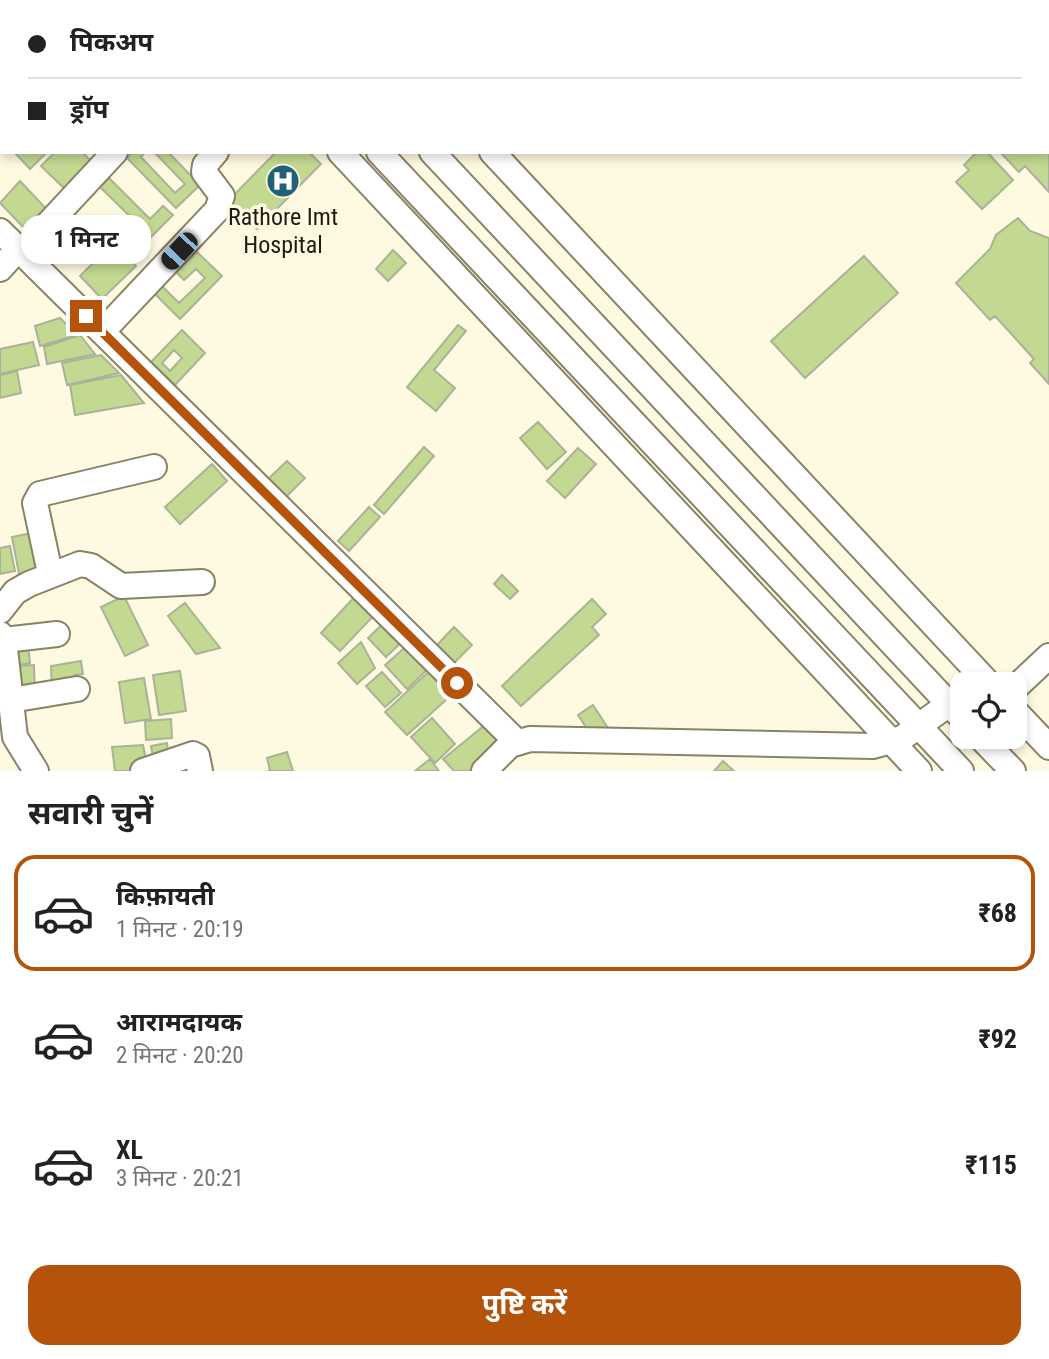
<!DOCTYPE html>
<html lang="hi">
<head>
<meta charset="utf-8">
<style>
	:root { --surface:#fff; --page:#f2f2f2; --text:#222; --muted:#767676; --line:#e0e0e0; --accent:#b45309 }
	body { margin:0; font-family:"Roboto Condensed","Noto Sans Devanagari",sans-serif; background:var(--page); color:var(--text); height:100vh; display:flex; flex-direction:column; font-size:26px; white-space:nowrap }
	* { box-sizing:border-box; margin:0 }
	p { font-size:23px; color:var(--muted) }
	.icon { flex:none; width:38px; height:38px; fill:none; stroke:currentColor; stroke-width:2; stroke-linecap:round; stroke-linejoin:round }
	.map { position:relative; height:771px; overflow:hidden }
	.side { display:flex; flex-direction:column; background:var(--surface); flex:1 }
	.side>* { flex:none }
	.hud { position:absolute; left:0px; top:0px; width:1050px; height:154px; box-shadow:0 4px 10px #0003; display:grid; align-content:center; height:154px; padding:0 28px; background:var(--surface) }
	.tools { position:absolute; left:950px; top:672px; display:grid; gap:14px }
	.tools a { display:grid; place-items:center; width:77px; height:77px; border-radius:14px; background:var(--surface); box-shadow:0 4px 10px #0003; font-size:35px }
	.end { position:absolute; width:32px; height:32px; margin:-16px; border:9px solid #b45309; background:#fff; box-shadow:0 0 0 4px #fff }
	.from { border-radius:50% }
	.bubble { position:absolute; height:49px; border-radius:21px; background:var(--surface); box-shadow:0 4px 10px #0003; font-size:23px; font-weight:700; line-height:49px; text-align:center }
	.car { position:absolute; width:21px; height:42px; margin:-21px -10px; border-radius:9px; box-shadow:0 0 5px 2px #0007; background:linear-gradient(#222 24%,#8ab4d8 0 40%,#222 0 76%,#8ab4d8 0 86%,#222 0) }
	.hud b { display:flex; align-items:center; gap:24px; height:66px; font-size:26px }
	.hud b+b { border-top:2px solid var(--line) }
	.hud i { width:18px; height:18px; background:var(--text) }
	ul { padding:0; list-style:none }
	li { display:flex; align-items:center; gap:21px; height:116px; margin:0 14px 10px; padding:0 14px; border:4px solid transparent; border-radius:21px }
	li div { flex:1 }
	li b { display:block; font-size:26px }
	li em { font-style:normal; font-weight:700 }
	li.current { border-color:var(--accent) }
	li>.icon { width:63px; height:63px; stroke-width:1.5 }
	h2 { padding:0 28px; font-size:32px; line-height:84px }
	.button { display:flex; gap:14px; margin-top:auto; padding:14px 28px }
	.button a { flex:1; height:80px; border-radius:21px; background:var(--accent); color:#fff; font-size:28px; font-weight:700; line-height:80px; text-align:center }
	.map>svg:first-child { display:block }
	.building { fill:#c3d891; stroke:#aab397; stroke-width:2; fill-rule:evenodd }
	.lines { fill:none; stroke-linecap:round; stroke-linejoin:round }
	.minor-casing { stroke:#888266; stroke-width:28 }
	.minor { stroke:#fff; stroke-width:24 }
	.route { stroke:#b45309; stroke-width:9 }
	.labels { text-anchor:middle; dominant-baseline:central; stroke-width:7; stroke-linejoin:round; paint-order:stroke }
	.poi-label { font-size:24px; fill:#1e1b10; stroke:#fef9e1 }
</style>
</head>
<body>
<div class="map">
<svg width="1049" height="771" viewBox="0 0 1049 771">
	<rect width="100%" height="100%" fill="#fef9e1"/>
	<!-- building -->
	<path class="building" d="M1049,101V192L1025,166L1019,172L1000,152H1048Z
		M14,152H47L30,169Z
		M55,152H82L98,168L71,195L41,166Z
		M133,152H145L141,157L175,193L185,184L154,152H168L200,185L176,208L127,158Z
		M276,152H309L321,164L257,229L228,201Z
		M977,152H987L1013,180L982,209L956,182L969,170L964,165Z
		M109,178L150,219L163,206L173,215L151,237L100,187Z
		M20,181L52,215L31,235L0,203Z
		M1018,218L1030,231L1049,238V384L1030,363L1034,359L995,316L990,320L956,283L990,249L996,235Z
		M113,243L136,266L102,299L80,276Z
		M393,250L406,263L388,281L376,269Z
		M197,252L222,276L180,319L154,293L162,286L179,303L205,278L196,269L184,280L176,272Z
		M864,256L898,293L805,378L771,341Z
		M60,318L77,335L40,346L35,326Z
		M458,325L466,331L434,370L455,388L436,411L407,387Z
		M182,330L205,353L175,385L151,362ZM174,350L182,358L170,371L162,363Z
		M80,335L95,354L47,364L44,347Z
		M33,342L39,365L0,374V349Z
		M101,355L119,373L67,385L62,363Z
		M17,371L21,393L0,398V375Z
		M121,375L144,403L75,415L70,385Z
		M538,422L566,452L547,469L520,438Z
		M424,447L434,456L384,514L374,505Z
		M578,448L596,464L565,498L547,481Z
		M287,461L305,478L283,500L265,482Z
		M212,464L227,481L180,524L165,507Z
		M369,507L380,517L349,551L338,541Z
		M41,531L46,573L20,579L12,537Z
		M10,546L15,571L0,574V548Z
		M502,575L518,591L510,599L494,584Z
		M360,591L379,610L340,651L321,633Z
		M124,596L148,645L125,656L101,607Z
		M592,599L606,614L592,627L599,635L521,706L502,686Z
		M185,603L220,648L196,654L168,616Z
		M389,618L407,637L386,657L368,638Z
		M454,627L472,645L454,663L437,645Z
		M361,642L375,668L357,684L338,663Z
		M411,642L433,664L407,689L385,665Z
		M28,645L30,663L14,666L11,647Z
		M81,661L83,674L75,675V688L52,692L51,666Z
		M34,665L35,695L19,696L17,666Z
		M434,667L456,691L407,735L385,712Z
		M180,671L186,711L159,715L153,675Z
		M382,672L401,693L385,707L366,686Z
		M144,678L151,719L125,723L119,682Z
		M593,705L608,728L593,738L578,715Z
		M432,718L455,744L435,763L411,737Z
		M171,719L172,738L146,740L145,721Z
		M491,720L508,740L478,771H454L443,759Z
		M167,743L169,759L154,762L151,746Z
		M143,745L147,764L130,771H115L112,747Z
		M287,752L293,771H268L270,770L267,758Z
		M430,759L439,771H415Z
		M723,761L734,771H714Z"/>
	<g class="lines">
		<defs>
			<path id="minor" d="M197,0L199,2
				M235,0L237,2
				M290,0L292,2
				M349,0L351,2
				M391,2L393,0
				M340,152L919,771
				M379,152L961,771
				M432,152L962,718
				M492,152L989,684
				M0,231L516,741
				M21,253L115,152
				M0,269L18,249
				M102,332L217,210L222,196L204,172L205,165L216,152
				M50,573L35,503L40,494L154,467
				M0,611L15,592L29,584L80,564L91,566L121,586L202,582
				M0,634L4,640L15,737L36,771
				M4,640L57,634
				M1015,688L1049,656
				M11,700L77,689
				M1015,711L1049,747
				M980,737L1013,771
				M143,771L193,754L197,756L200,771
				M484,771L510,745L530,739L873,746L902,738L949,704"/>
		</defs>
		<!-- minor casing -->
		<use href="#minor" class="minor-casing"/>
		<!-- minor -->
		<use href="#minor" class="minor"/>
	</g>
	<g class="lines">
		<!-- route -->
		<path class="route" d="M86,316L457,683"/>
	</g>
	<!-- icons -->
	<defs>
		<symbol id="hospital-disc" viewBox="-11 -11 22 22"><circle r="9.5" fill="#1f6175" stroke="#fef9e1"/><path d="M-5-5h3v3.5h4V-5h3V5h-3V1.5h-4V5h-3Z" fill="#fff"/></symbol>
	</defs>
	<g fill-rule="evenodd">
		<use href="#hospital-disc" x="264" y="162" width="38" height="38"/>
	</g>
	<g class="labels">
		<!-- poi labels -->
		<g class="poi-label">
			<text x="283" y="217">Rathore Imt<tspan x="283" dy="28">Hospital</tspan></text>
		</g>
	</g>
</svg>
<div class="tools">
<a><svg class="icon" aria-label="locate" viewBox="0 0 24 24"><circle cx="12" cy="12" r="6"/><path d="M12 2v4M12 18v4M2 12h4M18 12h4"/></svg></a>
</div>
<i class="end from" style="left:457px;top:683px"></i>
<i class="end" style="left:86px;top:316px"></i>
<div class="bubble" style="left:21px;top:215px;width:130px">1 मिनट</div>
<i class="car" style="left:179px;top:251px;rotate:223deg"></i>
<div class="hud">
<b><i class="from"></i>पिकअप</b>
<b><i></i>ड्रॉप</b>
</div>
</div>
<section class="side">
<h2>सवारी चुनें</h2>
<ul>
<li class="current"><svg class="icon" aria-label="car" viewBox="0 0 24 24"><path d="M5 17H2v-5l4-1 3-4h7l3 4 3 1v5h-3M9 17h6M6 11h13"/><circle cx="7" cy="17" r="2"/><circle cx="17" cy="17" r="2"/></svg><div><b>किफ़ायती</b><p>1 मिनट · 20:19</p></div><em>₹68</em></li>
<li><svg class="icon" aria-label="car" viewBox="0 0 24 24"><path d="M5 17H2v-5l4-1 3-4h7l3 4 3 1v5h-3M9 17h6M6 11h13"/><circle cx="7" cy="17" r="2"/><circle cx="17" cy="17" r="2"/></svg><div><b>आरामदायक</b><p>2 मिनट · 20:20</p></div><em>₹92</em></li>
<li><svg class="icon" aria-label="car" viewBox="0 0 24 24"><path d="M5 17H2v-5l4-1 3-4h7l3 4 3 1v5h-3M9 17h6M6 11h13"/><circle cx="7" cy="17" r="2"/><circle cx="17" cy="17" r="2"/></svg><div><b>XL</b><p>3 मिनट · 20:21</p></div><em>₹115</em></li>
</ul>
<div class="button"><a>पुष्टि करें</a></div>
</section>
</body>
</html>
